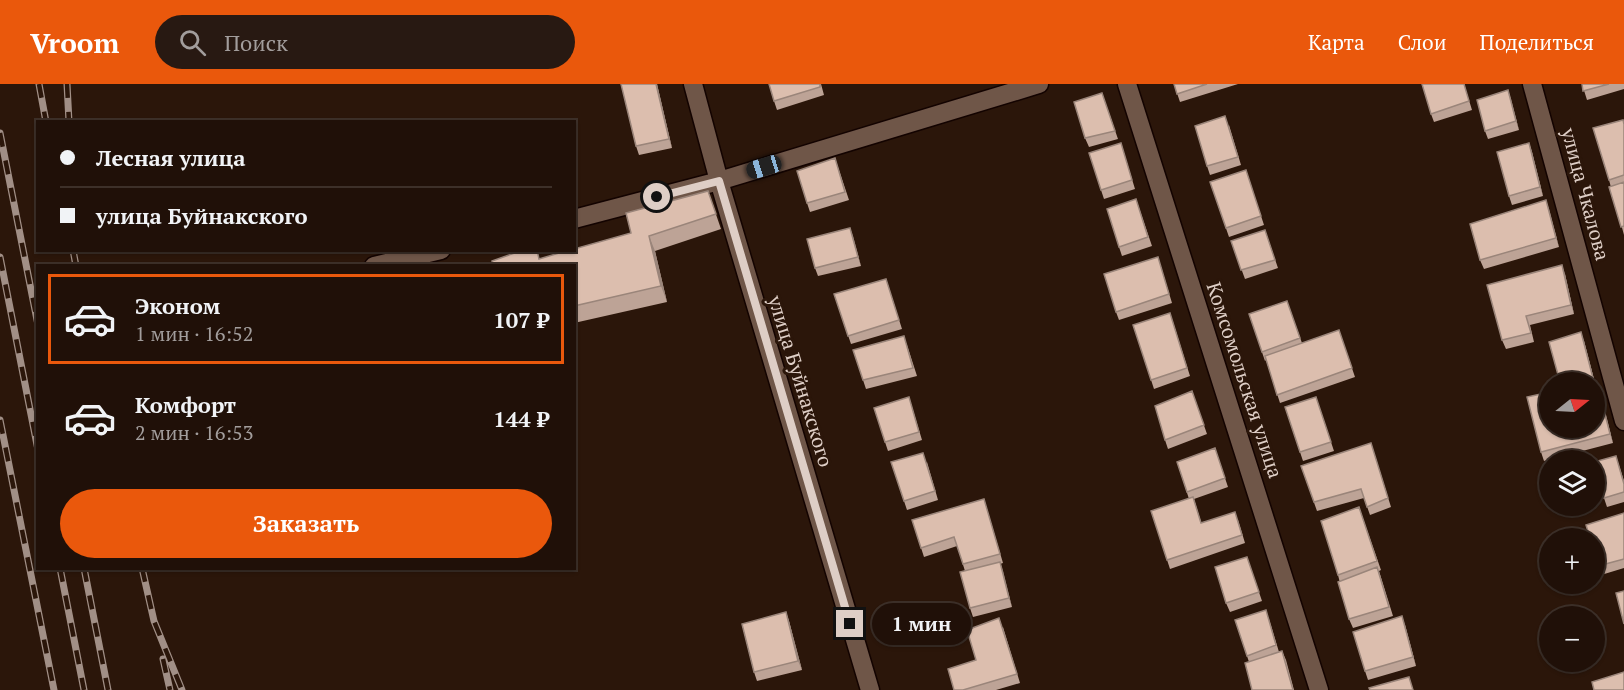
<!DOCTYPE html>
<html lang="ru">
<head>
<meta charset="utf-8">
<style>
	:root { --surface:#201008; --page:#281912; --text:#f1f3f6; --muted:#a29d9c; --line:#3d3029; --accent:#ea580c }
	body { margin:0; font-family:"PT Serif",serif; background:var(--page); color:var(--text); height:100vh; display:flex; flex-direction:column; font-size:22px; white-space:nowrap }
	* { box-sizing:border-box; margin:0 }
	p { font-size:20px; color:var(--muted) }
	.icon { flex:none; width:33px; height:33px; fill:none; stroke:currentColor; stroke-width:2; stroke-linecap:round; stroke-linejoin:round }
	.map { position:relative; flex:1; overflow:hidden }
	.sheet { position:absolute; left:36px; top:180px; width:540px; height:306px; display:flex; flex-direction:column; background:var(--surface); border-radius:0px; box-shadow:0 2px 4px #0004,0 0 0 2px var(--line) }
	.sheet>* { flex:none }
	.hud { position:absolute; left:36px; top:36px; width:540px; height:132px; border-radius:0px; box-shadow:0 2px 4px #0004,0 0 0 2px var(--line); display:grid; align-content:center; height:132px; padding:0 24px; background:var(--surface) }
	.needle { width:39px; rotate:72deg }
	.controls { position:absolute; left:1539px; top:288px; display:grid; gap:12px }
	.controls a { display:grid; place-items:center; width:66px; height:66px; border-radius:50%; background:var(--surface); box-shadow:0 2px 4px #0004,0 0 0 2px var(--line); font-size:30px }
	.end { position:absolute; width:27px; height:27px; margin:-14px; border:8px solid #decec6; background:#111; box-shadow:0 0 0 3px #111 }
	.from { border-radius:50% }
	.bubble { position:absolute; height:42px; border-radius:21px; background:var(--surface); box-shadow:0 2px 4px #0004,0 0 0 2px var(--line); font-size:20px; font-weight:700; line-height:42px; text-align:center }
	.car { position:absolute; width:18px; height:36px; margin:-18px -9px; border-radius:8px; box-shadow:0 0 4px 2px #0007; background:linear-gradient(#222 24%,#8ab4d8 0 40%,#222 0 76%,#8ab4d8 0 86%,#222 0) }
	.hud b { display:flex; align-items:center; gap:21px; height:57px; font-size:22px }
	.hud b+b { border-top:2px solid var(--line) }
	.hud i { width:15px; height:15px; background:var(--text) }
	ul { padding:10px 0 0; list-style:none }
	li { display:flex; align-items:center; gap:18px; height:90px; margin:0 12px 9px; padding:0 12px; border:3px solid transparent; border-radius:0px }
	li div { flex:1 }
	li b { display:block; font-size:22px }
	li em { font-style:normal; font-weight:700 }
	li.selected { border-color:var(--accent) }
	li>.icon { width:54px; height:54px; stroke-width:1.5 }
	.primary-button { display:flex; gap:12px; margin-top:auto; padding:12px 24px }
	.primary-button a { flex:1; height:69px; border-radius:36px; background:var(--accent); color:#fff; font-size:24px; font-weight:700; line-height:69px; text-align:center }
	header { display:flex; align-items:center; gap:36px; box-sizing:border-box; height:84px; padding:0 30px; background:var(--accent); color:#fff }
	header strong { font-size:28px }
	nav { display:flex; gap:33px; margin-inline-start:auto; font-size:21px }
	.search { width:420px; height:54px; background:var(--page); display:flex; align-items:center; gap:15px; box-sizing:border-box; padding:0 21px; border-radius:33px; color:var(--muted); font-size:22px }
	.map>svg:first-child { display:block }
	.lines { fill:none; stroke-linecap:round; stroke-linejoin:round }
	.minor-casing { stroke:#130300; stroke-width:21 }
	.minor { stroke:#6f5648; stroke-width:18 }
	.rail-casing { stroke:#a18f86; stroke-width:7 }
	.rail { stroke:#2b160a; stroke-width:4.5; stroke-dasharray:14; stroke-linecap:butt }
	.wall { fill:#bda396 }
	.shaded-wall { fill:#9a857a }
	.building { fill:#dcbeae; stroke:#9a857a; stroke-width:1.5 }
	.route { stroke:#decec6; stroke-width:8 }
	.labels { text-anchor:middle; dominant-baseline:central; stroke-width:6; stroke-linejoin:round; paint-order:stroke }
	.street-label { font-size:20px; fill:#decec6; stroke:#2b160a }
</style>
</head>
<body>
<header>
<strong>Vroom</strong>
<div class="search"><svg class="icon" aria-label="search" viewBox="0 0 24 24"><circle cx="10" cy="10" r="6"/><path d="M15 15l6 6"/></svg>Поиск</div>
<nav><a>Карта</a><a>Слои</a><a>Поделиться</a></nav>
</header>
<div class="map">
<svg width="1624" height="606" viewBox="0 0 1624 606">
	<rect width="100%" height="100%" fill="#2b160a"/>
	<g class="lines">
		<defs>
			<path id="minor" d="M693,0L719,97L870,606
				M1127,0L1319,606
				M1532,0L1624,337
				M574,135L719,97L1039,0
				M374,182L441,166"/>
		</defs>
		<!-- minor casing -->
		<use href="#minor" class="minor-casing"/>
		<!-- minor -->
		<use href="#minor" class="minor"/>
		<defs>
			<path id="rail" d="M39,0L46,38
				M67,0L69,38
				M0,49L38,241
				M73,166L76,182
				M0,173L38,366
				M0,336L54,606
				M60,484L84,606
				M84,484L108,606
				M142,484L154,537L182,606
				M163,575L170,606"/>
		</defs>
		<!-- rail casing -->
		<use href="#rail" class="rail-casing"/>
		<!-- rail -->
		<use href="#rail" class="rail"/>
	</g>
	<!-- wall -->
	<path class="wall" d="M657,0L672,64L639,71L636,62Z
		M821,0L824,11L777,26L774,17Z
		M1174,0H1238L1180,18Z
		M1464,0L1472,26L1434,38L1431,30Z
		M1582,0H1624V5L1587,16Z
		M1508,6L1519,46L1488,55L1485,47Z
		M1102,9L1118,55L1089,63L1085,54Z
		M1624,40V151L1609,96Z
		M1229,41L1241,81L1210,91L1207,82Z
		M1121,59L1135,105L1104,115L1101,106Z
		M1529,59L1532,68L1543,112L1512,121L1509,112Z
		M835,74L849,116L810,128L807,119Z
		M1246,86L1264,141L1229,153L1210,98Z
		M708,107L721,145L655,167L667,218L574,239V182H493L540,175L631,149Z
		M1136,115L1152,162L1122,172L1119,163Z
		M1546,116L1559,163L1484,185L1480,176Z
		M850,144L861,182L818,192L815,184Z
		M1265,146L1278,184L1245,195L1231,157Z
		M1158,173L1172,219L1119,236L1116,228Z
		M1565,190L1574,230L1530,241L1534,258L1506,265L1502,256Z
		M886,195L902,245L851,260L834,210Z
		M1287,217L1302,259L1339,246L1355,293L1280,319L1266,276L1265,277L1249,230Z
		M1173,238L1190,292L1154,305L1133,241Z
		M1584,257L1596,303H1594V298H1560Z
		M907,261L917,292L866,305L853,266Z
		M1192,307L1207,350L1168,365L1165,356Z
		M1600,310L1613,359L1544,377L1541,368L1550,344H1594Z
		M909,313L922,356L888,367L885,358Z
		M1316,313L1334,367L1303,377L1285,323Z
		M1371,359L1391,423L1370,431L1364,414L1317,427L1301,382Z
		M1215,364L1228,403L1194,415L1201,438L1238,436L1245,459L1170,485L1151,427L1189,415L1177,378Z
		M1616,372L1624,397V418L1607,423L1604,414Z
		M927,378L938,416L907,426L904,417Z
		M984,415L1003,479L1000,480L1012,523L973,533L970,524L965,487L957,462L924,473L912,436Z
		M1359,423L1381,486L1379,487L1393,532L1353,544L1349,535L1338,491Z
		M1624,429V484L1601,491L1598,482Z
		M1247,473L1262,517L1230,528L1226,519Z
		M786,528L789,537L802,586L757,597L754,588Z
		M1269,535L1279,568L1282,567L1286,576L1294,606H1252L1249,578L1235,536Z
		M1405,541L1416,582L1368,596L1365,587Z
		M1003,543L1020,599L996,606H954L976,576Z"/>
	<!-- shaded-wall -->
	<path class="shaded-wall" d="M656,0H657L672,64L669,55Z
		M1508,6L1511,15L1519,46L1516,37Z
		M1529,59L1532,68L1543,112L1540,103Z
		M1546,116L1549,125L1559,163L1556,154Z
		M850,144L853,152L861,182L858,173Z
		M649,152L655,167L667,218L661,202Z
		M1562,181L1565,190L1574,230L1571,221Z
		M1581,248L1584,257L1596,303L1593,294Z
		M1600,310L1603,319L1613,359L1610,350Z
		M1000,478L1003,487L1012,523L1009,514Z
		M786,528L789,537L802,586L798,577Z
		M1402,532L1405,541L1416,582L1413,573Z"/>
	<!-- building -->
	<path class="building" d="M621,0H656L669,55L636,62Z
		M769,0H820V3L774,17Z
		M1174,0H1207L1177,10Z
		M1422,0H1464L1469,17L1431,30Z
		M1582,0H1609L1583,7Z
		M1508,6L1516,37L1485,47L1477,16Z
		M1102,9L1115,47L1085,54L1074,18Z
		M1225,32L1238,73L1207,82L1195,42Z
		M1623,36L1624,40V91L1609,96L1593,44Z
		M1121,59L1132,96L1101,106L1089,69Z
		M1529,59L1540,103L1509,112L1497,68Z
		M835,74L845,108L807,119L797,87Z
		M1246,86L1261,132L1226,144L1210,98Z
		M1624,98V142L1621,143L1609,103Z
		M708,107L716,130L649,152L661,202L574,222V182H493L492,177L523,166H537L539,175L569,166H574V165L631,149L626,129Z
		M1136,115L1148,153L1119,163L1107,125Z
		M1546,116L1556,154L1480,176L1470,140Z
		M850,144L858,173L815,184L807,155Z
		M1265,146L1275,176L1241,186L1231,157Z
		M1158,173L1169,210L1116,228L1104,190Z
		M1562,181L1571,221L1526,232L1531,249L1502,256L1487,201Z
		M886,195L899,236L848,252L834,210Z
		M1287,217L1300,254L1262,268L1249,230Z
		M1170,229L1187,284L1151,296L1133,241Z
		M1339,246L1352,284L1277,311L1265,272Z
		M1581,248L1593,294L1574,298H1560L1549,258Z
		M904,252L913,284L863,296L853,266Z
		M1192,307L1204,341L1165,356L1155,322Z
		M1550,308V344H1594V312L1600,310L1610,350L1541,368L1527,313Z
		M909,313L919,348L885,358L874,324Z
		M1316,313L1331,358L1300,368L1285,323Z
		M1371,359L1388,414L1367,423L1361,405L1314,418L1301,382Z
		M1215,364L1225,394L1187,408L1177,378Z
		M923,369L935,407L904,417L891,378Z
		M1616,372L1624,400V408L1604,414L1594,382V378Z
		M1193,413L1201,439L1235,428L1242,451L1167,476L1151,427Z
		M984,415L1000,470L963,480L954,453L921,464L912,436Z
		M1359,423L1377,477L1338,491L1321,437Z
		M1624,429V475L1598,482L1594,470V454H1590L1586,441Z
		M1247,473L1259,508L1226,519L1215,483Z
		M1000,478L1009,514L970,524L960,488Z
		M1377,483L1389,523L1349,535L1338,498Z
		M1624,507V540L1616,509Z
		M1266,526L1276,561L1247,572L1235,536Z
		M786,528L798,577L754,588L742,540Z
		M1402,532L1413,573L1365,587L1353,548Z
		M999,534L1017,590L963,606H954L948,585L976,576L967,546Z
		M1282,567L1293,606H1252L1245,579Z
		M1624,588V606H1594L1592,598Z
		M1409,593L1413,606H1370L1369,604Z"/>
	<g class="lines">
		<!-- route -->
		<path class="route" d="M657,113L719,97L850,540"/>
	</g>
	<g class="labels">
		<!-- street labels -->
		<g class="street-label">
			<text transform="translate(1586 110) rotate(75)">улица Чкалова</text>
			<text transform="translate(1245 296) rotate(72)">Комсомольская улица</text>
			<text transform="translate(801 297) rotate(73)">улица Буйнакского</text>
		</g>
	</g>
</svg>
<div class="controls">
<a><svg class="needle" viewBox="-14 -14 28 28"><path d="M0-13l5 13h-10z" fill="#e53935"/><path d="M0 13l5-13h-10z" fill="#a29d9c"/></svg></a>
<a><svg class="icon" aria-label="layers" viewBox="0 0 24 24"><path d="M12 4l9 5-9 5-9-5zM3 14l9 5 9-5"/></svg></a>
<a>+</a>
<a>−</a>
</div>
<i class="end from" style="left:657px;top:113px"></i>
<i class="end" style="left:850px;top:540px"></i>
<div class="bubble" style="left:872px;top:519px;width:99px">1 мин</div>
<i class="car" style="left:764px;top:83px;rotate:253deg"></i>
<div class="hud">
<b><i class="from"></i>Лесная улица</b>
<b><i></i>улица Буйнакского</b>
</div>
<section class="sheet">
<ul>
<li class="selected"><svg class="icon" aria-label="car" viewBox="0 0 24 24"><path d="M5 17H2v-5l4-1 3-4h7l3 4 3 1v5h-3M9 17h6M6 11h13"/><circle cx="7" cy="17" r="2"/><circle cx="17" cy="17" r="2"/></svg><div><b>Эконом</b><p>1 мин · 16:52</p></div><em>107 ₽</em></li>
<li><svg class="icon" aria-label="car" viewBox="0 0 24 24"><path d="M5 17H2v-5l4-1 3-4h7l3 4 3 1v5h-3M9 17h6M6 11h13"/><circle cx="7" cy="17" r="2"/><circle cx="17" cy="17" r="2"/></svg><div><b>Комфорт</b><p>2 мин · 16:53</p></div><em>144 ₽</em></li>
</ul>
<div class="primary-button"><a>Заказать</a></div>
</section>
</div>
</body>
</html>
